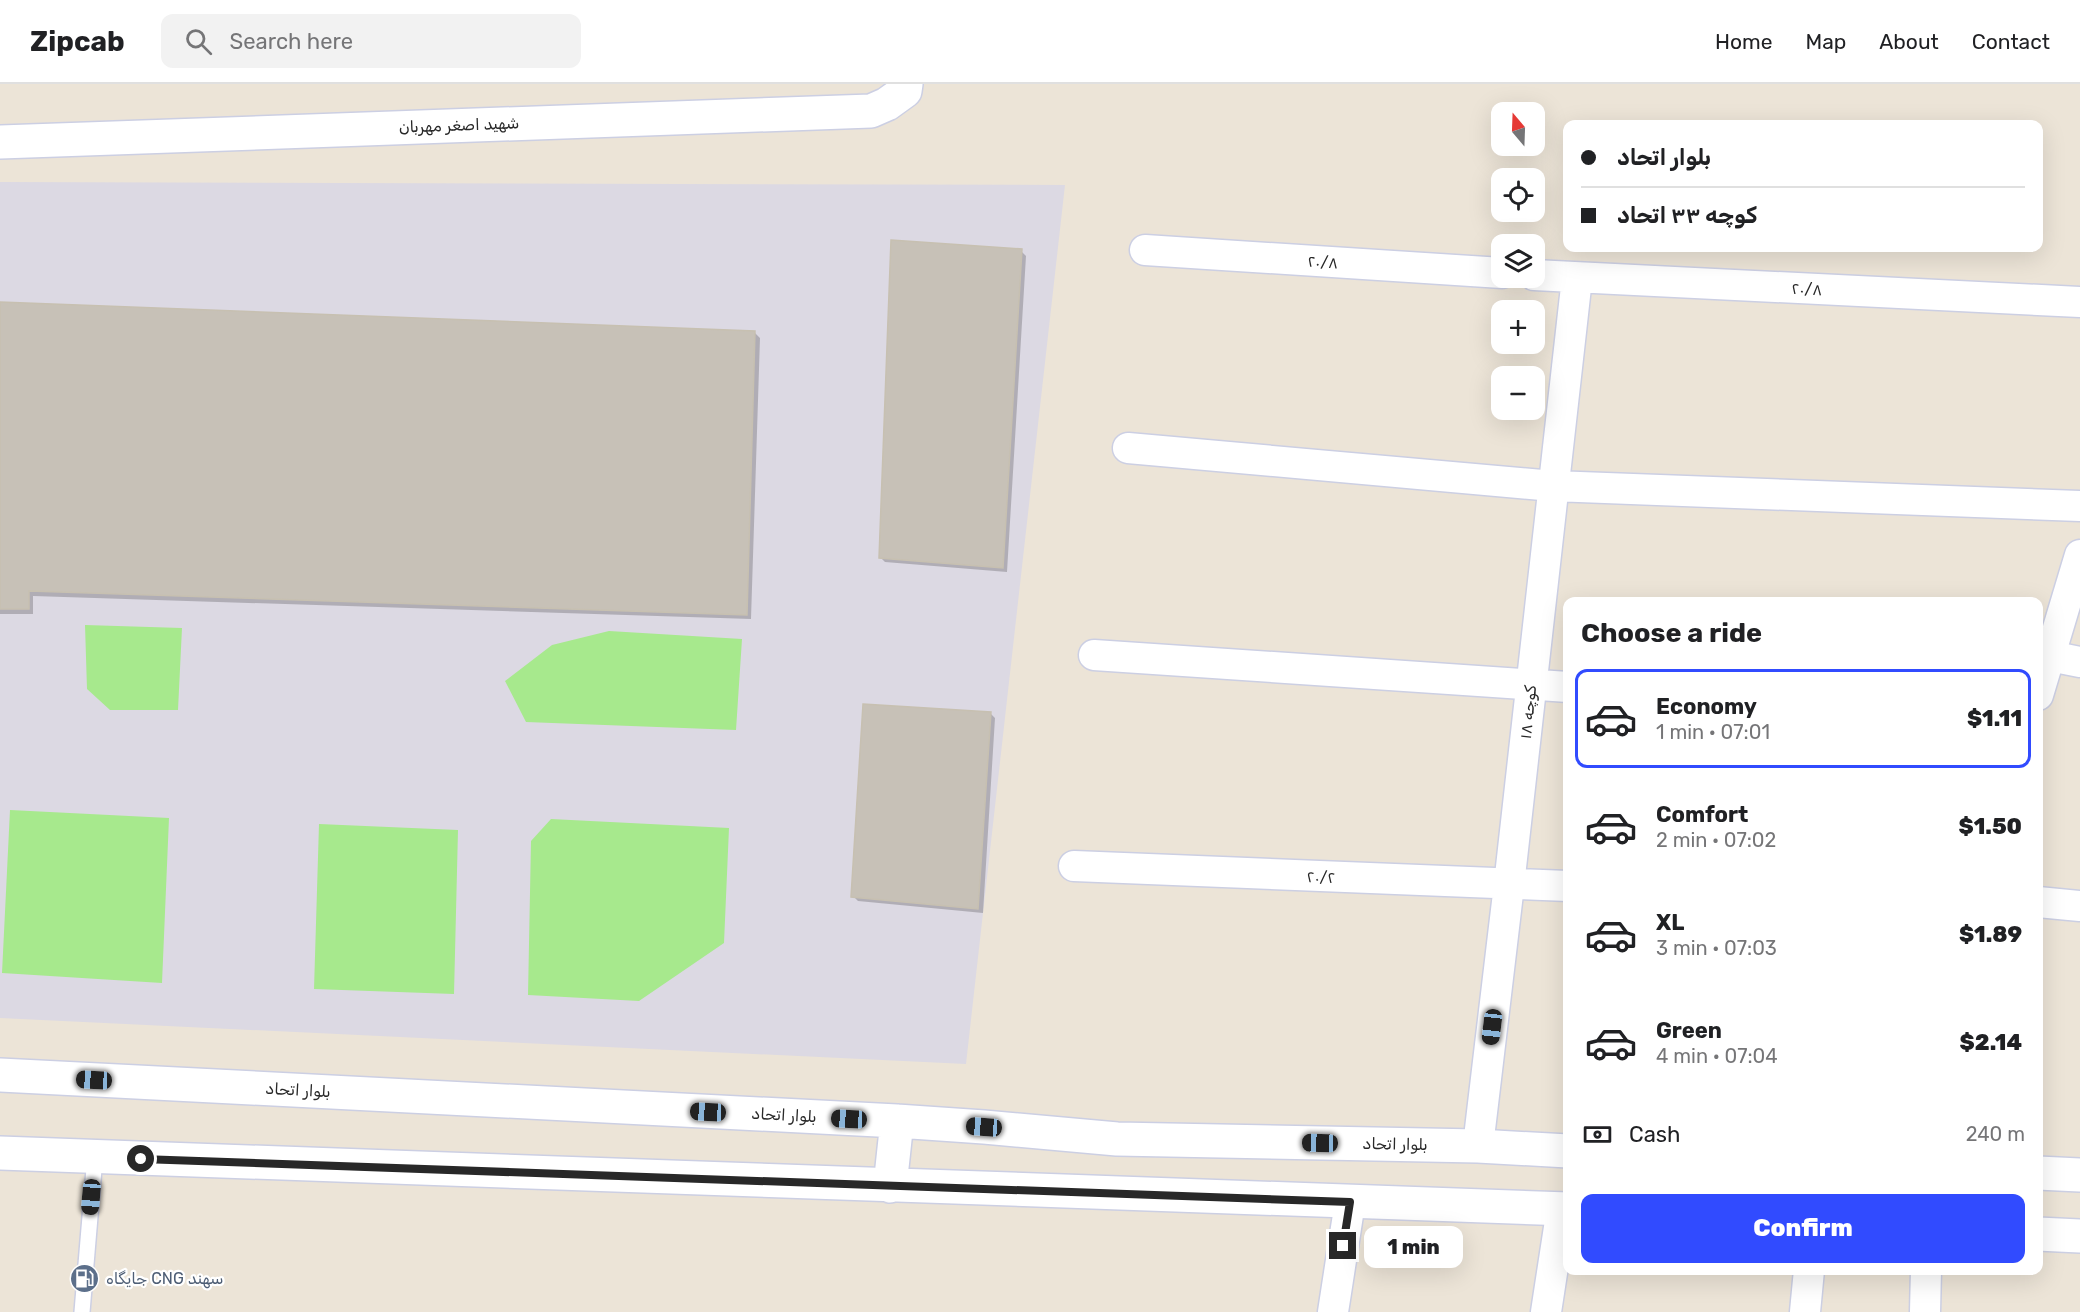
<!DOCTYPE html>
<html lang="en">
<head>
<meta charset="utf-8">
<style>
	:root { --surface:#fff; --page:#f2f2f2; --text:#202124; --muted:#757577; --line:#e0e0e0; --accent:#314bff }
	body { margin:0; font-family:Rubik,"Noto Naskh Arabic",sans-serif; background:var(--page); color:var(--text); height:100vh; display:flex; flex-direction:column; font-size:22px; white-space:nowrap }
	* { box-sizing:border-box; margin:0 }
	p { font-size:20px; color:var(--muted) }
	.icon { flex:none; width:33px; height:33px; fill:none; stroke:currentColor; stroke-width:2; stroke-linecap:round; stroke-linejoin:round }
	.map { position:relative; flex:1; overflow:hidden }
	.panel { position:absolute; left:1563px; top:513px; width:480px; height:678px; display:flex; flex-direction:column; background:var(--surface); border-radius:12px; box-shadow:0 6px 24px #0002 }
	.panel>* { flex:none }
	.banner { position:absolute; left:1563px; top:36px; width:480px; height:132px; border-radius:12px; box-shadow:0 6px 24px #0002; display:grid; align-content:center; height:132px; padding:0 18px; background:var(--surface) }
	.needle { width:39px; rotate:341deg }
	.tools { position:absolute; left:1491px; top:18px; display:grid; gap:12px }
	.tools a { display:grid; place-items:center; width:54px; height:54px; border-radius:12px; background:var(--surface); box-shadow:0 6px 24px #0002; font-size:30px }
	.end { position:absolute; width:27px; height:27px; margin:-14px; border:8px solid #282828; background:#fff; box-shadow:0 0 0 3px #fff }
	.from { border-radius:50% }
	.bubble { position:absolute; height:42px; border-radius:12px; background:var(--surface); box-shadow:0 6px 24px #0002; font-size:20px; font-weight:800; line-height:42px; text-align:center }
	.car { position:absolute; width:18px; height:36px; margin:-18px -9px; border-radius:8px; box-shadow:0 0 4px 2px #0007; background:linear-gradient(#222 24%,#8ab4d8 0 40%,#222 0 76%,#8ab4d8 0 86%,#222 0) }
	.banner b { display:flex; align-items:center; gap:21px; height:57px; font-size:22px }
	.banner b+b { border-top:2px solid var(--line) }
	.banner i { width:15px; height:15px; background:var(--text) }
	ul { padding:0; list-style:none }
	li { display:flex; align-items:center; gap:18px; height:99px; margin:0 12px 9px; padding:0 6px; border:3px solid transparent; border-radius:12px }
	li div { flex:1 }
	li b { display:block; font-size:22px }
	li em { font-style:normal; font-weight:800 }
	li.on { border-color:var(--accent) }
	li>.icon { width:54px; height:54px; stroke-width:1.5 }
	h2 { padding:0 18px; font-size:27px; line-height:72px }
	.pay { display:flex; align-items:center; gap:15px; height:66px; padding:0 18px; font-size:22px }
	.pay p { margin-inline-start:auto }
	.action { display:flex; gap:12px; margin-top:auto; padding:12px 18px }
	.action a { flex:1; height:69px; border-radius:12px; background:var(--accent); color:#fff; font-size:24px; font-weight:800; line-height:69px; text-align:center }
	header { display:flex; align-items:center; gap:36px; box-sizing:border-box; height:84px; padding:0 30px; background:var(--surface); border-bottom:2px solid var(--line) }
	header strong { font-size:28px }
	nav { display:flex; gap:33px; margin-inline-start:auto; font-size:21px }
	.search { width:420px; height:54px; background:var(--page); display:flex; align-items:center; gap:15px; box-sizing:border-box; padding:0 21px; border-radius:12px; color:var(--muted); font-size:22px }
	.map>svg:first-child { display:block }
	.industrial { fill:#dcd9e3 }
	.green { fill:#a7e98d }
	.shadow { fill:#0003 }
	.building { fill:#c7c1b7; stroke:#c7c0b1; stroke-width:1.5 }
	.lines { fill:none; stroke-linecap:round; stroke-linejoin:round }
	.lane-casing { stroke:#cccfe3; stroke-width:18 }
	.street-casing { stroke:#cccfe3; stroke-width:33 }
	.secondary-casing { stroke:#cccfe3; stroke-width:36 }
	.lane { stroke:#fff; stroke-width:15 }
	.street { stroke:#fff; stroke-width:30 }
	.secondary { stroke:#fff; stroke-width:33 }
	.route { stroke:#282828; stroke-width:8 }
	.labels { text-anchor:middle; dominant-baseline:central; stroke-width:4.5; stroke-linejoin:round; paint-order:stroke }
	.street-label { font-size:16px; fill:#282828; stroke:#fff }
	.service-label { font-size:16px; fill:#4e5e75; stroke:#fff; text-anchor:start }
</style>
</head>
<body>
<header>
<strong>Zipcab</strong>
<div class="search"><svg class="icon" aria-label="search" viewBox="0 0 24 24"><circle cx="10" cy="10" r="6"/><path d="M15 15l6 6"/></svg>Search here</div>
<nav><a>Home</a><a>Map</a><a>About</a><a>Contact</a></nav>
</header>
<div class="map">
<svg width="2080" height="1228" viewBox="0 0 2080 1228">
	<rect width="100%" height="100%" fill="#ece4d7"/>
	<!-- industrial -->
	<path class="industrial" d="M0,98L1065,101L966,980L0,934Z"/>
	<!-- green -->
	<path class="green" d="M85,541L182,544L178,626H110L87,605Z
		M609,547L742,555L736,646L526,638L505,597L552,561Z
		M10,726L169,734L162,899L2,889Z
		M551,735L729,744L724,859L639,917L528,911L531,757Z
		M319,740L458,746L454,910L314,905Z"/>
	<!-- shadow -->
	<path class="shadow" d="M1021,167L1026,172L1007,488L885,478L880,473Z
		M0,220L755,249L760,254L751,535L33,512V530H0Z
		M990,629L995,634L983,829L858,817L853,812Z"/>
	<!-- building -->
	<path class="building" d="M891,156L1022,165L1003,484L879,474Z
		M0,218L755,247L747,531L29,507V525H0Z
		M863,620L991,628L978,825L851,813Z"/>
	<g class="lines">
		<defs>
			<path id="lane" d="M82,1228L95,1073"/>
			<path id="street" d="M1145,166L1502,189
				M1534,191L2080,218
				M1128,364L1553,402L2080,422
				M1094,571L1568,603
				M2050,572L2080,578
				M2038,611L2080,471
				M1074,782L1568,802
				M2038,818L2080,822
				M1478,1062L1509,801L1577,194
				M1333,1228L1350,1118
				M1546,1228L1562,1124
				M1805,1228L1809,1186
				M1925,1228L1926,1186"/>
			<path id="secondary" d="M0,58L871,27L887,20L905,7L906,0
				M0,991L897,1037L984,1043L1117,1055L1478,1062L1568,1067
				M0,1069L1568,1125
				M2038,1089L2080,1091
				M890,1102L897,1037
				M2038,1150L2080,1152"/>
		</defs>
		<!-- lane casing -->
		<use href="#lane" class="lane-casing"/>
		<!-- street casing -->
		<use href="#street" class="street-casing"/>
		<!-- secondary casing -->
		<use href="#secondary" class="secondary-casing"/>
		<!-- lane -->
		<use href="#lane" class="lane"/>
		<!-- street -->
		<use href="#street" class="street"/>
		<!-- secondary -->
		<use href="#secondary" class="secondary"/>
	</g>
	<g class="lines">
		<!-- route -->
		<path class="route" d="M141,1075L1350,1118L1343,1162"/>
	</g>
	<!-- icons -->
	<defs>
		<symbol id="fuel-disc" viewBox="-11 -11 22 22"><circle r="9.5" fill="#5c6f8a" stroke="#fff"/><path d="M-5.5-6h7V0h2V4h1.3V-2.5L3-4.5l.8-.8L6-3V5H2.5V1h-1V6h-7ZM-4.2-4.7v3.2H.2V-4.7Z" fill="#fff"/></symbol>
	</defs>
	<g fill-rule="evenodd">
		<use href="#fuel-disc" x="68" y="1178" width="33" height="33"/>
	</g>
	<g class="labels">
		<!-- street labels -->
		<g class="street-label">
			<text transform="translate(459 41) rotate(-2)">شهید اصغر مهربان</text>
			<text transform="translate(1323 178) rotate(4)">۲۰/۸</text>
			<text transform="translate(1807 205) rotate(3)">۲۰/۸</text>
			<text transform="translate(1528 628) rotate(-84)">کوچه ۱۸</text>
			<text transform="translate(1321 793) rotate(2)">۲۰/۲</text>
			<text transform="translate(298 1006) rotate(3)">بلوار اتحاد</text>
			<text transform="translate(784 1031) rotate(3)">بلوار اتحاد</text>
			<text transform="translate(1395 1060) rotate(1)">بلوار اتحاد</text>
		</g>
		<!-- service labels -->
		<g class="service-label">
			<text x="106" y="1194">جایگاه CNG سهند</text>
		</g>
	</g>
</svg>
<div class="tools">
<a><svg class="needle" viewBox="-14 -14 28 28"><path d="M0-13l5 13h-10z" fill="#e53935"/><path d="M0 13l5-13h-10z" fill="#757577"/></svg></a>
<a><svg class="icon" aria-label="locate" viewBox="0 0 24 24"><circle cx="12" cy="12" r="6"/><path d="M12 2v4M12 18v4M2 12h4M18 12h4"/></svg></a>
<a><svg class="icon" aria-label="layers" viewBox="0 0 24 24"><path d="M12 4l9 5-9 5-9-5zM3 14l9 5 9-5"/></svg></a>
<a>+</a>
<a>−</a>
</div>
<i class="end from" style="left:141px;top:1075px"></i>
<i class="end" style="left:1343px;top:1162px"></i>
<div class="bubble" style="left:1364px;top:1142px;width:99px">1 min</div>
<i class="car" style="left:1492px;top:943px;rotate:187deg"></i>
<i class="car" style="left:94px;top:996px;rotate:273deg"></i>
<i class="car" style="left:708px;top:1028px;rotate:273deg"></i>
<i class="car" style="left:849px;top:1035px;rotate:273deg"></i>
<i class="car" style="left:984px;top:1043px;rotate:274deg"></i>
<i class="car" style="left:1320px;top:1059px;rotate:271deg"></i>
<i class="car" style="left:91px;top:1113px;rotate:185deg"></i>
<div class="banner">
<b><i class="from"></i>بلوار اتحاد</b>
<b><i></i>کوچه ۳۳ اتحاد</b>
</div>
<section class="panel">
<h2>Choose a ride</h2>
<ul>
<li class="on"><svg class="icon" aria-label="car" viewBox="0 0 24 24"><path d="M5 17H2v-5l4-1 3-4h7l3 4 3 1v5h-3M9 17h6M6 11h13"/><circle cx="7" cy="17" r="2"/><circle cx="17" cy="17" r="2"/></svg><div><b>Economy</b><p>1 min · 07:01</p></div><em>$1.11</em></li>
<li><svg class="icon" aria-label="car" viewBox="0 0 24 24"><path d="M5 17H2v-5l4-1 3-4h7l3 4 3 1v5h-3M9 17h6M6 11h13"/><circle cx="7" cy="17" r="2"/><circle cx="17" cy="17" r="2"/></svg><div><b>Comfort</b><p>2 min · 07:02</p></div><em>$1.50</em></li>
<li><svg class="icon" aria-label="car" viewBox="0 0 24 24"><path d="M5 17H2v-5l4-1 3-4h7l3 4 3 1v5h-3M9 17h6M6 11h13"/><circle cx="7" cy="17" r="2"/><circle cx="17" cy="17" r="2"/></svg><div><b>XL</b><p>3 min · 07:03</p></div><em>$1.89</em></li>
<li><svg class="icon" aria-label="car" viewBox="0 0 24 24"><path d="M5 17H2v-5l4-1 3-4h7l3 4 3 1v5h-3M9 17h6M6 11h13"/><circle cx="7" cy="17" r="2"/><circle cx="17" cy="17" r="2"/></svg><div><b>Green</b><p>4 min · 07:04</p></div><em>$2.14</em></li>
</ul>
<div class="pay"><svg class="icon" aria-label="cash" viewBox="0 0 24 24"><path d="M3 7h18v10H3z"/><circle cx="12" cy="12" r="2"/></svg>Cash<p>240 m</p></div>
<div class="action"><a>Confirm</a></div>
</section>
</div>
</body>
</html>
